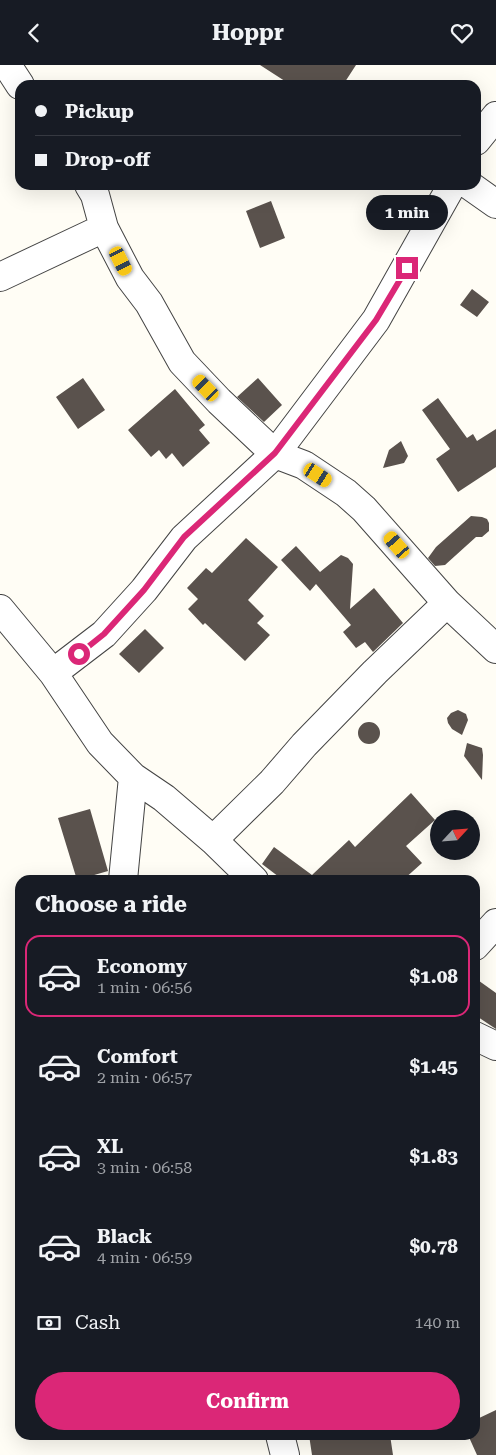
<!DOCTYPE html>
<html lang="en">
<head>
<meta charset="utf-8">
<style>
	:root { --surface:#171b24; --page:#242831; --text:#f1f3f6; --muted:#9ea1a6; --line:#363941; --accent:#db2777 }
	body { margin:0; font-family:"Roboto Serif",serif; background:var(--page); color:var(--text); height:100vh; display:flex; flex-direction:column; font-size:19px; white-space:nowrap }
	* { box-sizing:border-box; margin:0 }
	p { font-size:16px; color:var(--muted) }
	.icon { flex:none; width:28px; height:28px; fill:none; stroke:currentColor; stroke-width:2; stroke-linecap:round; stroke-linejoin:round }
	.map { position:relative; flex:1; overflow:hidden }
	.drawer { position:absolute; left:15px; top:810px; width:465px; height:565px; display:flex; flex-direction:column; background:var(--surface); border-radius:15px; box-shadow:0 5px 20px #0002 }
	.drawer>* { flex:none }
	.hud { position:absolute; left:15px; top:15px; width:466px; height:110px; border-radius:15px; box-shadow:0 5px 20px #0002; display:grid; align-content:center; height:110px; padding:0 20px; background:var(--surface) }
	.needle { width:32px; rotate:64deg }
	.buttons { position:absolute; left:430px; top:745px; display:grid; gap:10px }
	.buttons a { display:grid; place-items:center; width:50px; height:50px; border-radius:50%; background:var(--surface); box-shadow:0 5px 20px #0002; font-size:25px }
	.end { position:absolute; width:22px; height:22px; margin:-11px; border:6px solid #db2777; background:#fff; box-shadow:0 0 0 2px #fff }
	.from { border-radius:50% }
	.bubble { position:absolute; height:35px; border-radius:18px; background:var(--surface); box-shadow:0 5px 20px #0002; font-size:16px; font-weight:700; line-height:35px; text-align:center }
	.car { position:absolute; width:15px; height:30px; margin:-15px -8px; border-radius:6px; box-shadow:0 0 4px 1px #0007; background:linear-gradient(#f5c518 24%,#345 0 40%,#f5c518 0 76%,#345 0 86%,#f5c518 0) }
	.hud b { display:flex; align-items:center; gap:18px; height:48px; font-size:19px }
	.hud b+b { border-top:1px solid var(--line) }
	.hud i { width:12px; height:12px; background:var(--text) }
	ul { padding:0; list-style:none }
	li { display:flex; align-items:center; gap:15px; height:82px; margin:0 10px 8px; padding:0 10px; border:2px solid transparent; border-radius:15px }
	li div { flex:1 }
	li b { display:block; font-size:19px }
	li em { font-style:normal; font-weight:700 }
	li.selected { border-color:var(--accent) }
	li>.icon { width:45px; height:45px; stroke-width:1.5 }
	h2 { padding:0 20px; font-size:22px; line-height:60px }
	.pay { display:flex; align-items:center; gap:12px; height:55px; padding:0 20px; font-size:19px }
	.pay p { margin-inline-start:auto }
	.button { display:flex; gap:10px; margin-top:auto; padding:10px 20px }
	.button a { flex:1; height:58px; border-radius:30px; background:var(--accent); color:#fff; font-size:20px; font-weight:700; line-height:58px; text-align:center }
	header { display:flex; justify-content:space-between; align-items:center; height:65px; padding:0 20px; background:var(--surface); font-size:22px; font-weight:700 }
	.map>svg:first-child { display:block }
	.building { fill:#5a524d }
	.lines { fill:none; stroke-linecap:round; stroke-linejoin:round }
	.minor-casing { stroke:#444; stroke-width:30 }
	.minor { stroke:#fff; stroke-width:28 }
	.route { stroke:#db2777; stroke-width:6 }
</style>
</head>
<body>
<header><svg class="icon" aria-label="back" viewBox="0 0 24 24"><path d="M15 5l-7 7 7 7"/></svg>Hoppr<svg class="icon" aria-label="heart" viewBox="0 0 24 24"><path d="M12 20l-8-8c-3-5 5-10 8-4 3-6 11-1 8 4z"/></svg></header>
<div class="map">
<svg width="496" height="1390" viewBox="0 0 496 1390">
	<rect width="100%" height="100%" fill="#fffdf5"/>
	<!-- building -->
	<path class="building" d="M260,0H356L343,20H291Z
		M271,136L285,173L260,183L246,146Z
		M472,224L489,237L477,252L460,240Z
		M83,313L105,345L78,364L56,332Z
		M258,313L282,340L264,357L237,332Z
		M175,324L205,360L199,365L210,378L183,402L172,388L166,394L159,385L151,392L128,365Z
		M438,333L467,373L473,369L477,376L496,364V402L458,427L436,394L450,384L422,345Z
		M401,376L408,391L404,398L383,403L389,385Z
		M471,451L482,452L487,454L489,458V466L482,472H476L445,500L435,501L428,493L436,482Z
		M246,473L278,502L248,535L264,551L257,558L270,570L245,596L205,558L203,560L188,544L198,534L187,523L206,503L212,508Z
		M296,481L320,507L341,490L348,493L353,499L350,544L374,523L403,558L373,587L365,577L356,583L343,567L351,560L316,519L310,526L281,495Z
		M145,564L164,583L139,608L119,589Z
		M458,645L466,649L468,655L462,670L452,664L448,658L447,653L451,648Z
		M358 668a11 11 0 1 1 22 0a11 11 0 1 1-22 0Z
		M467,678L482,683L483,690L482,715L464,691Z
		M411,728L435,755L406,781L422,798L403,815H283L262,799L274,782L312,810L349,775L355,782Z
		M90,744L108,806L77,815L58,753Z
		M475,913L496,928V964L475,950Z
		M496,1345V1390H477L468,1370H475V1355Z
		M309,1370H390L393,1390H312Z"/>
	<g class="lines">
		<defs>
			<path id="minor" d="M7,0L20,20
				M476,76L496,51
				M89,120L95,130L104,163L130,213L149,238L182,297L219,336L275,389L304,400L346,428L364,444L447,538L496,584
				M469,120L496,139
				M0,212L104,163
				M0,544L53,608L100,678L133,712L164,733L213,775L254,815
				M53,608L104,569L144,525L184,473L275,389L376,255L452,120
				M213,775L272,717L304,680L375,607L447,538
				M123,815L133,712
				M475,881L496,858
				M475,971L496,981
				M280,1370L285,1390"/>
		</defs>
		<!-- minor casing -->
		<use href="#minor" class="minor-casing"/>
		<!-- minor -->
		<use href="#minor" class="minor"/>
	</g>
	<g class="lines">
		<!-- route -->
		<path class="route" d="M79,589L104,569L144,525L184,472L275,388L376,255L407,203"/>
	</g>
</svg>
<div class="buttons">
<a><svg class="needle" viewBox="-14 -14 28 28"><path d="M0-13l5 13h-10z" fill="#e53935"/><path d="M0 13l5-13h-10z" fill="#9ea1a6"/></svg></a>
</div>
<i class="end from" style="left:79px;top:589px"></i>
<i class="end" style="left:407px;top:203px"></i>
<div class="bubble" style="left:366px;top:130px;width:82px">1 min</div>
<i class="car" style="left:121px;top:196px;rotate:153deg"></i>
<i class="car" style="left:206px;top:323px;rotate:316deg"></i>
<i class="car" style="left:318px;top:410px;rotate:123deg"></i>
<i class="car" style="left:397px;top:480px;rotate:319deg"></i>
<div class="hud">
<b><i class="from"></i>Pickup</b>
<b><i></i>Drop-off</b>
</div>
<section class="drawer">
<h2>Choose a ride</h2>
<ul>
<li class="selected"><svg class="icon" aria-label="car" viewBox="0 0 24 24"><path d="M5 17H2v-5l4-1 3-4h7l3 4 3 1v5h-3M9 17h6M6 11h13"/><circle cx="7" cy="17" r="2"/><circle cx="17" cy="17" r="2"/></svg><div><b>Economy</b><p>1 min · 06:56</p></div><em>$1.08</em></li>
<li><svg class="icon" aria-label="car" viewBox="0 0 24 24"><path d="M5 17H2v-5l4-1 3-4h7l3 4 3 1v5h-3M9 17h6M6 11h13"/><circle cx="7" cy="17" r="2"/><circle cx="17" cy="17" r="2"/></svg><div><b>Comfort</b><p>2 min · 06:57</p></div><em>$1.45</em></li>
<li><svg class="icon" aria-label="car" viewBox="0 0 24 24"><path d="M5 17H2v-5l4-1 3-4h7l3 4 3 1v5h-3M9 17h6M6 11h13"/><circle cx="7" cy="17" r="2"/><circle cx="17" cy="17" r="2"/></svg><div><b>XL</b><p>3 min · 06:58</p></div><em>$1.83</em></li>
<li><svg class="icon" aria-label="car" viewBox="0 0 24 24"><path d="M5 17H2v-5l4-1 3-4h7l3 4 3 1v5h-3M9 17h6M6 11h13"/><circle cx="7" cy="17" r="2"/><circle cx="17" cy="17" r="2"/></svg><div><b>Black</b><p>4 min · 06:59</p></div><em>$0.78</em></li>
</ul>
<div class="pay"><svg class="icon" aria-label="cash" viewBox="0 0 24 24"><path d="M3 7h18v10H3z"/><circle cx="12" cy="12" r="2"/></svg>Cash<p>140 m</p></div>
<div class="button"><a>Confirm</a></div>
</section>
</div>
</body>
</html>
